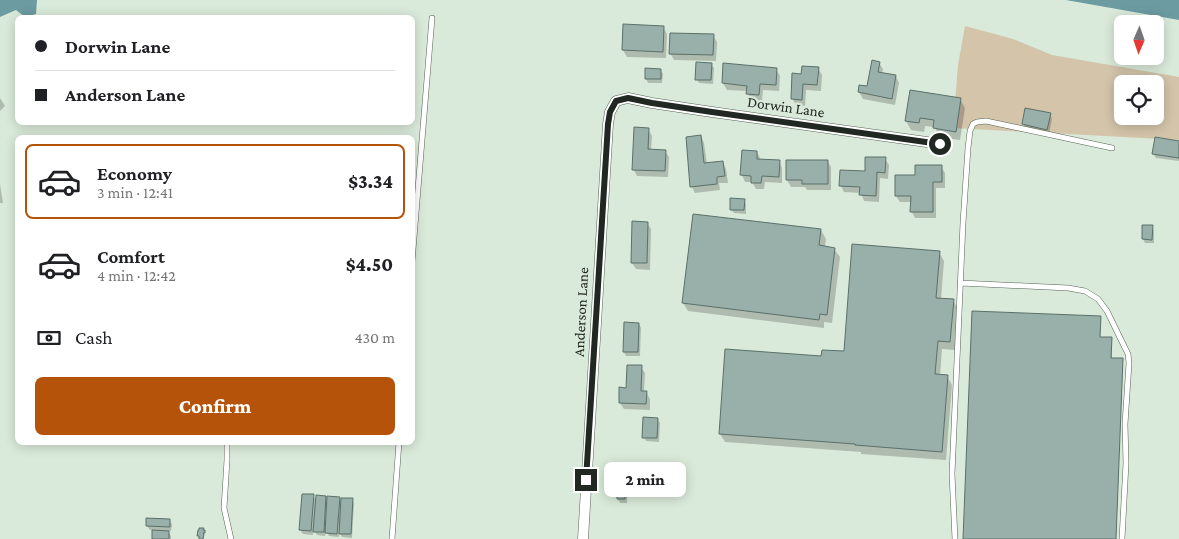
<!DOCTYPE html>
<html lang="en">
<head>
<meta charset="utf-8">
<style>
	:root { --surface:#fff; --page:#f2f2f2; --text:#202124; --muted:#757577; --line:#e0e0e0; --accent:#b45309 }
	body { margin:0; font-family:"Crimson Pro",serif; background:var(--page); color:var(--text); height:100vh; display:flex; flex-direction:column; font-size:19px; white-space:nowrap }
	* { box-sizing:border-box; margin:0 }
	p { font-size:16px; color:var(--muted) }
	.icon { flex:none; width:28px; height:28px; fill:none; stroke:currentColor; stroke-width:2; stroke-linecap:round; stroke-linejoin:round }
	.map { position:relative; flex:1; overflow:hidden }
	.sheet { position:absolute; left:15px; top:135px; width:400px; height:310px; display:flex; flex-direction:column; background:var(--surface); border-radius:8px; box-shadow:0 2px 12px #0003 }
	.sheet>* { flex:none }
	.guide { position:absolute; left:15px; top:15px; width:400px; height:110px; border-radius:8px; box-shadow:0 2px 12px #0003; display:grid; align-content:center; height:110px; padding:0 20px; background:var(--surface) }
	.needle { width:32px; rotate:182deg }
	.fabs { position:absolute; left:1114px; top:15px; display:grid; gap:10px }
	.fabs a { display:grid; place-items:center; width:50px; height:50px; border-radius:8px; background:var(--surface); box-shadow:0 2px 12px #0003; font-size:25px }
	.end { position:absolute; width:22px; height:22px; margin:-11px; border:6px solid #212721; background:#fff; box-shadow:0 0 0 2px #fff }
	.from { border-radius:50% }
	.bubble { position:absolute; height:35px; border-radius:8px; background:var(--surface); box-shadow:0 2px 12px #0003; font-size:16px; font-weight:800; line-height:35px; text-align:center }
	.guide b { display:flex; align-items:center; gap:18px; height:48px; font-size:19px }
	.guide b+b { border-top:1px solid var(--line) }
	.guide i { width:12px; height:12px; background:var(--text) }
	ul { padding:9px 0 0; list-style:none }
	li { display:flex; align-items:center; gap:15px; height:75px; margin:0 10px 8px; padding:0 10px; border:2px solid transparent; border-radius:8px }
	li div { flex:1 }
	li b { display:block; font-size:19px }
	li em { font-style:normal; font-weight:800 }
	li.on { border-color:var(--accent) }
	li>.icon { width:45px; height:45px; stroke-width:1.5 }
	.pay { display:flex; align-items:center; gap:12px; height:55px; padding:0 20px; font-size:19px }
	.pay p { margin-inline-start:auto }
	.button { display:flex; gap:10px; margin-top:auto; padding:10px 20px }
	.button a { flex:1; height:58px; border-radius:8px; background:var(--accent); color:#fff; font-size:20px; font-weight:800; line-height:58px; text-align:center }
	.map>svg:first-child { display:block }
	.green { fill:#d3c4aa; fill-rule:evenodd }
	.water { fill:#6c9ba2 }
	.shadow { fill:#0003 }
	.building { fill:#98b0a9; stroke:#5a706a }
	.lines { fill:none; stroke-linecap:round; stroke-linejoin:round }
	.lane-casing { stroke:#556355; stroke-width:6 }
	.street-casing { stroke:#556355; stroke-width:11 }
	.lane { stroke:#fff; stroke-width:5 }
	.street { stroke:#fff; stroke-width:10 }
	.route { stroke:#212721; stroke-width:6 }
	.labels { text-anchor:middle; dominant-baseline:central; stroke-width:4.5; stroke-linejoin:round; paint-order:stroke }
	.street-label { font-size:15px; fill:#212721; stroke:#daeada }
</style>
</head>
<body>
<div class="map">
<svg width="1179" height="539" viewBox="0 0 1179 539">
	<rect width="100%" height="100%" fill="#daeada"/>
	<!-- green -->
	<path class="green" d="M965,26L1013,39L1052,55L1179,77V140L953,128L958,65ZM1122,84H1155V116H1122Z"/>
	<!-- water -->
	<path class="water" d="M0,0H37L36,14L25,17L16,10L0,17Z
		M1066,0H1179V20Z"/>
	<!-- shadow -->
	<path class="shadow" d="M624,26L663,27L667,34L666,58L627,57L623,50Z
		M713,35L717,42L716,61L674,60L670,53Z
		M879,63L883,69L882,74L896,76L899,83L895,105L863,99L859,92L868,87Z
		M711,64L714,68L713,84L699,83L697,79Z
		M818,68L822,75L821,91L806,90L805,106L796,105L792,98L802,75Z
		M776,69L780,76L779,91L763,90L762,101L751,100L748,94V91L727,90L723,83Z
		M660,70L663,74L662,83H648L646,78Z
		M0,98L5,106L0,111Z
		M960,99L965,108L960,140L939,137L935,127L925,126L924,132L911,130L906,121Z
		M1026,109L1050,114L1052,119L1049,134L1025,128L1023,124Z
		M648,129L652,136L651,150L665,151L669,157L668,177L637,176L634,170Z
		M701,136L704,143L707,164L723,163L726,169L728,183H719L720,190L695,193L692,187Z
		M1179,143V161L1156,158L1153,153Z
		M757,152L760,158V161H779L782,168V183L765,182L764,189H756L752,182H745L742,175Z
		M885,159L889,165L888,179L880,178L879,202L864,201L861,193L844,192L841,186L866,172Z
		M787,161H827L831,167V190H807L805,187H791L787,180Z
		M941,167L945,173V188H936V218H915L912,212V202H900L896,196L916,176Z
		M0,184L3,203H0Z
		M744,200L746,204V214L734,213L731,209Z
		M647,223L651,229L650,270L636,269L632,263Z
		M1152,227L1154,231V243H1145L1143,239Z
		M821,230L826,239L825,247L834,249L840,257L832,323L824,322V328L688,311L683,303Z
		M939,252L944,261L941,299L953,300L958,309L955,350L942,349L940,376H947L952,385L946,460L861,454V452L725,442L720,434L823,357L845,353Z
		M1101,319L1100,338H1112V359L1122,360L1123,361L1116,539H964Z
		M639,324L641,328L640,356H626L624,352Z
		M641,367L645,373L644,392H646L650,399V410L624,409L620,403Z
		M657,419L660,423L659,442L646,441L644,437Z
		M626,474L628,478L627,503H620L618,499Z
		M313,496L317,501V497L339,498L342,503L352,499L354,504L352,538L342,537L339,532V537L329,536L326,531L325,536L317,535L313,529V535L303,534L300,530Z
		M169,520L172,524L171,531H168L171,536V539H153V530H150L147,526Z"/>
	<!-- building -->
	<path class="building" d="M623,24L664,26L663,52L622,50Z
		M670,33L714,34L713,55L669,54Z
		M872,60L880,62L878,72L896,75L892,99L858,92L859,85L867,86Z
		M696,62L712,63L711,80H695Z
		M723,63L777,68L776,85L760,84L759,95L746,94L747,86L722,83Z
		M802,66L819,67L817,85L803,84L802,100L791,99L792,73L801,74Z
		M645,68L661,69V79H645Z
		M910,90L961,98L956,132L933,128L934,120L920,118L919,123L905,121Z
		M1025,108L1051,113L1047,130L1022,124Z
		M634,127L649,128L648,149L666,150L665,171L632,170Z
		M701,135L704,163L723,161L725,176L717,177V184L690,187L686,137Z
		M1155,137L1179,141V158L1152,154Z
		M742,150L757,151V159L780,160L779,177L762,176L761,183H751V176L740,175Z
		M865,157H886L885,173L877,172L876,196L859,195L860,187L839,186L840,170L865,171Z
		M786,160H828V184H802V180H786Z
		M915,165H942V182H933V212H910L911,196H895V175H915Z
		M730,198L745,199L744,210H730Z
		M693,214L821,229L819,245L835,248L827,315L820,314L819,320L682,303Z
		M632,221L648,222L647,263H631Z
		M1142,225H1153L1152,240L1142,239Z
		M852,244L940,251L936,298L954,299L950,342L938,341L935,374L948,375L942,452L855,445V444L719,434L725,349L821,356L822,350L844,351Z
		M972,311L1101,316L1100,337H1112L1111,358H1123L1116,539H963Z
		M624,322L639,323L638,352H623Z
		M627,365H642L641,391H647L646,404L619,403V387L626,388Z
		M643,417L658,418L657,438H642Z
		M617,472H626L625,499H617Z
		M302,494H314L311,531L299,530Z
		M316,495L326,496L324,532H313Z
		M327,496L340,497L337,534L325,533Z
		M341,498H353L351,534H339Z
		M146,518L170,519V527L146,526Z
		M199,528H204L203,530H205V533H203L204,534L203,539H199V536H197L198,530H199Z
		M152,530L169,531V539H152Z"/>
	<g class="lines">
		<defs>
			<path id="lane" d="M412,262L432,18
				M960,283L1068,288L1085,291L1098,299L1107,311L1128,354L1129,363L1125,424L1126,463L1122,539
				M227,442V460L224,508L231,539
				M392,539L399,442
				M955,539L952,474L963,223L968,148L970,131L973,124L977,122L986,121L1112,148"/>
			<path id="street" d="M583,539L608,124L610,112L616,101L628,98L652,103L712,112L941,144"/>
		</defs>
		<!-- lane casing -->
		<use href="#lane" class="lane-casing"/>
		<!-- street casing -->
		<use href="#street" class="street-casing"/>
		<!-- lane -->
		<use href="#lane" class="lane"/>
		<!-- street -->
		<use href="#street" class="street"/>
	</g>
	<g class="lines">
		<!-- route -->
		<path class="route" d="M586,480L608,124L610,112L616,101L628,98L652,103L712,112L940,144"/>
	</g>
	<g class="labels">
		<!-- street labels -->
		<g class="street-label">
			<text transform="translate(786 107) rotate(8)">Dorwin Lane</text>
			<text transform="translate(581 312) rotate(-87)">Anderson Lane</text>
		</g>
	</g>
</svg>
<div class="fabs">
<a><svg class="needle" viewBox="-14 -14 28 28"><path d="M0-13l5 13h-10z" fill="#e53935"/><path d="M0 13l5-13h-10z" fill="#757577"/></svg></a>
<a><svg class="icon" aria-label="locate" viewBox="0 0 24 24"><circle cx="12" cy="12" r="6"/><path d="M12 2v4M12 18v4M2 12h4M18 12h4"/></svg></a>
</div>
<i class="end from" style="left:940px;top:144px"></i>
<i class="end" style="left:586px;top:480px"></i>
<div class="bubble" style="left:604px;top:462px;width:82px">2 min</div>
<div class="guide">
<b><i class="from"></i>Dorwin Lane</b>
<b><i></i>Anderson Lane</b>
</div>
<section class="sheet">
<ul>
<li class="on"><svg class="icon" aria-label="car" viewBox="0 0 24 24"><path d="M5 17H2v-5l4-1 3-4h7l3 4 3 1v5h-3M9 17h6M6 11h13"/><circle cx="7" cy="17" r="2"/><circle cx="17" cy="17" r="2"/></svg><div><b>Economy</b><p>3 min · 12:41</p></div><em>$3.34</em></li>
<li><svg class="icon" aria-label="car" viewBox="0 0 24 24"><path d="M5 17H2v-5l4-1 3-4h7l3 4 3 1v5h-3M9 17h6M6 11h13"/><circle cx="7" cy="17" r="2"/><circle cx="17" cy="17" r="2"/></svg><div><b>Comfort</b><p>4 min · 12:42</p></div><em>$4.50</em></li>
</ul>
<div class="pay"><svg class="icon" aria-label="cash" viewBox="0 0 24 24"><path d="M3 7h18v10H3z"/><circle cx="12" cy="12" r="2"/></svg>Cash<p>430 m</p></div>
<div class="button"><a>Confirm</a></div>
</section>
</div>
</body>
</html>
